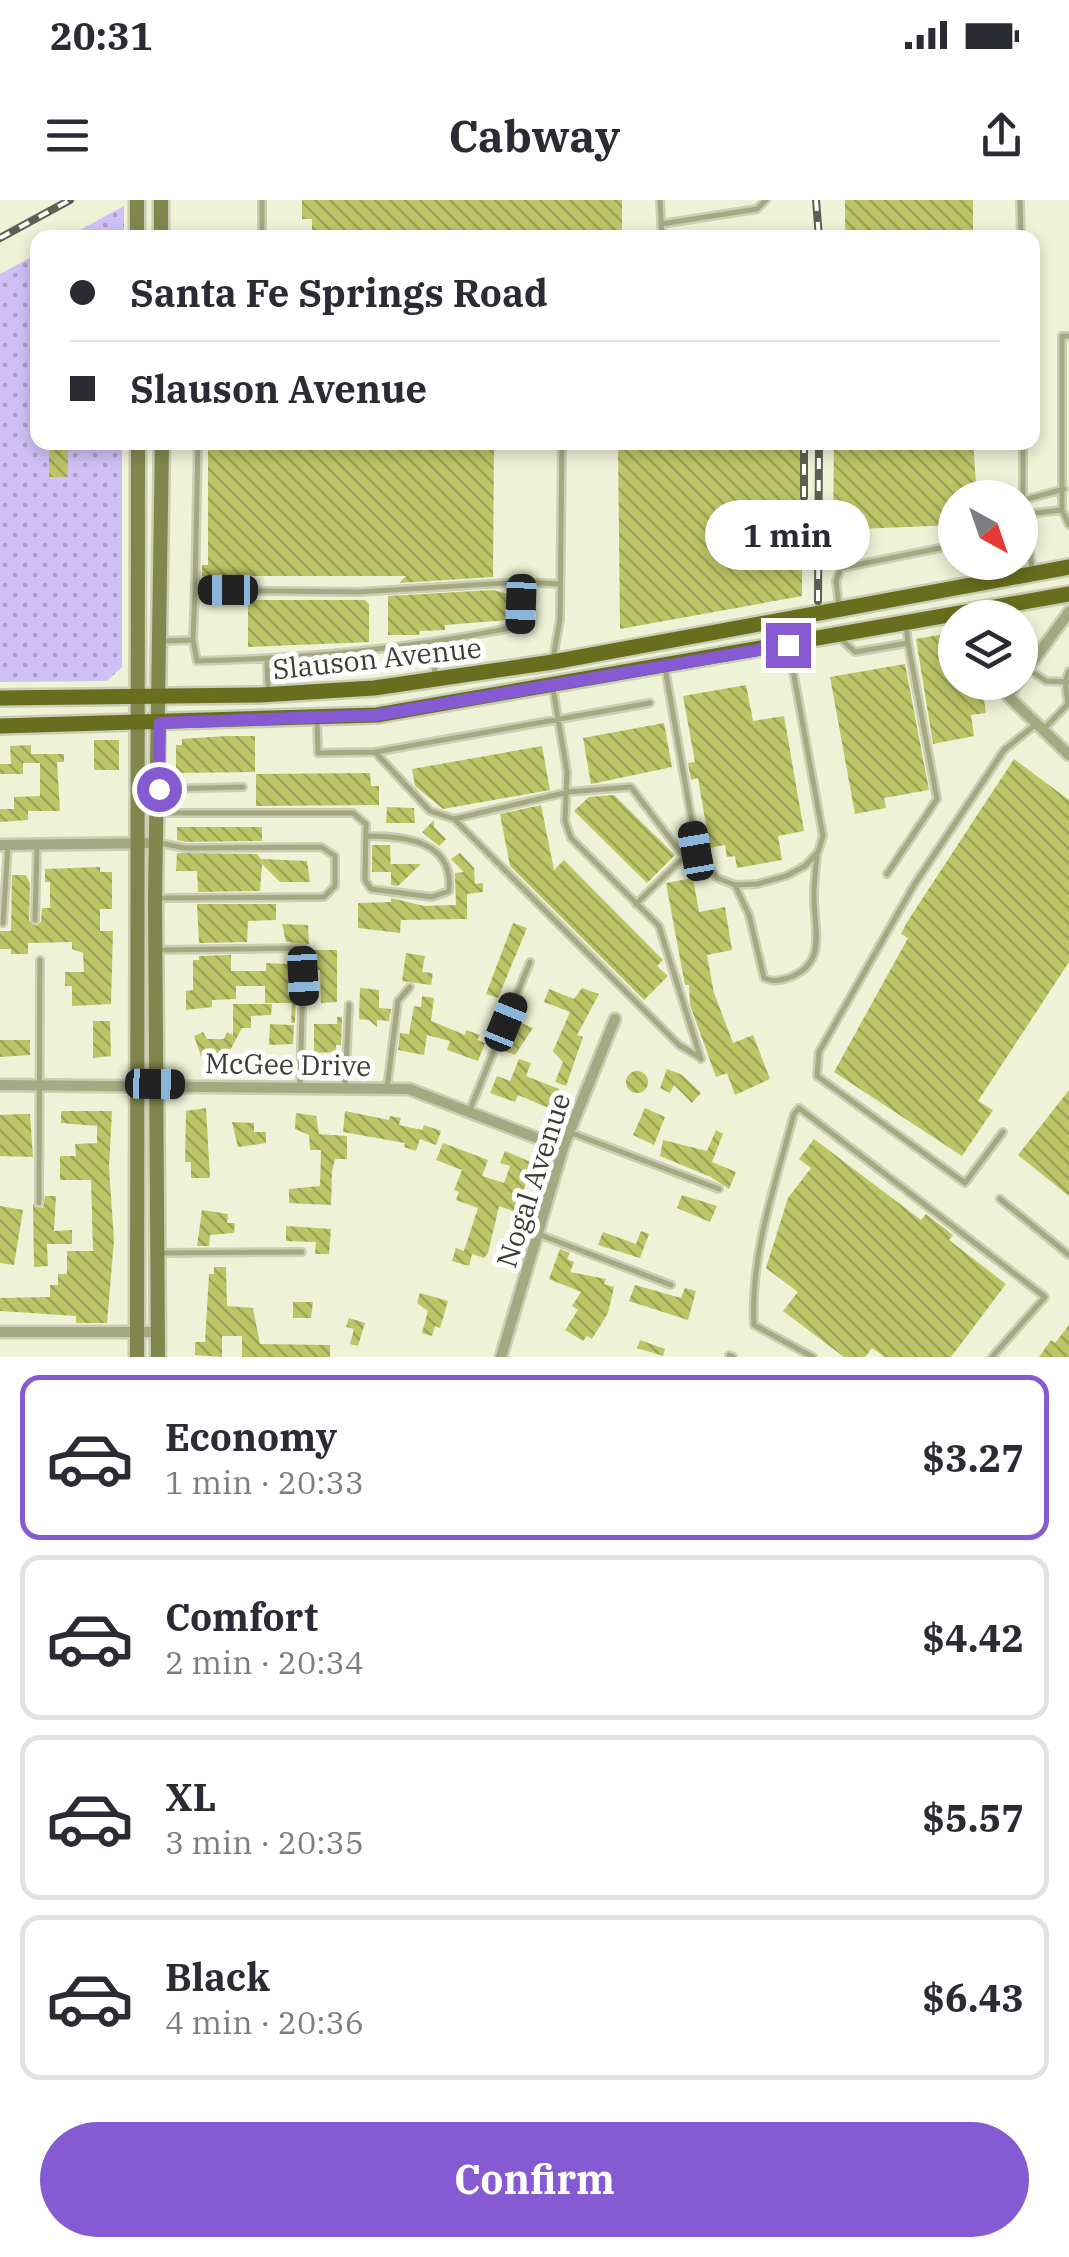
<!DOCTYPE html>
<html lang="en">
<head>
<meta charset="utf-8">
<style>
	:root { --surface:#fff; --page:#f2f2f3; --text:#2b2b33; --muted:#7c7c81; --line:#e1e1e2; --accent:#855ad3 }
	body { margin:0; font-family:"IBM Plex Serif",serif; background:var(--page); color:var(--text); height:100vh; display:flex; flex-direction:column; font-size:38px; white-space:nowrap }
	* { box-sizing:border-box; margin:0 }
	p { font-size:32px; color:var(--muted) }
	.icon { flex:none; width:55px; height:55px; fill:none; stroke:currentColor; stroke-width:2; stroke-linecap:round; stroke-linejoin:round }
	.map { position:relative; height:1157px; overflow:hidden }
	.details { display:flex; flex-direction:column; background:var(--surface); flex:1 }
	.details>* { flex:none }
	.guide { position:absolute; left:30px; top:30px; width:1010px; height:220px; border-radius:20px; box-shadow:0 5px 15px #0003; display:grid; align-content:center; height:220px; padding:0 40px; background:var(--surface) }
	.needle { width:65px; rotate:140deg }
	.fabs { position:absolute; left:938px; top:280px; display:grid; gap:20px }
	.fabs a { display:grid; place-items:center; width:100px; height:100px; border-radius:50%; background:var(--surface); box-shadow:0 5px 15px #0003; font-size:50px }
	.end { position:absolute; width:45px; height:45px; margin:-22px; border:12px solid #855ad3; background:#fff; box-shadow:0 0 0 5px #fff }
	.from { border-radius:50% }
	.bubble { position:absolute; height:70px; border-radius:35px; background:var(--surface); box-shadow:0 5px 15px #0003; font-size:32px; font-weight:700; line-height:70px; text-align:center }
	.car { position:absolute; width:30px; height:60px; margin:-30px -15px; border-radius:12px; box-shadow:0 0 8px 2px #0007; background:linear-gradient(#222 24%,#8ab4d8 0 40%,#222 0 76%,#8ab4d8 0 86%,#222 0) }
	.guide b { display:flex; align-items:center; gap:35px; height:95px; font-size:38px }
	.guide b+b { border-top:2px solid var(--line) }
	.guide i { width:25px; height:25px; background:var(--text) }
	ul { padding:18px 0 0; list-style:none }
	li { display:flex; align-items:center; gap:30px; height:165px; margin:0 20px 15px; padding:0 20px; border:5px solid var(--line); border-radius:20px }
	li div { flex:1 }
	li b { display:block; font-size:38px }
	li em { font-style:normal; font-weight:700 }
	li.active { border-color:var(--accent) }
	li>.icon { width:90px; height:90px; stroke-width:1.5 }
	.primary-button { display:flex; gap:20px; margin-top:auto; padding:20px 40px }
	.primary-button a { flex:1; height:115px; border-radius:60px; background:var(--accent); color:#fff; font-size:40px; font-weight:700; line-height:115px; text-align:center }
	.status { display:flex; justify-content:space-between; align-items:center; height:70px; padding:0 50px; background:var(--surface); direction:ltr }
	.status svg { height:28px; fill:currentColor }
	header { display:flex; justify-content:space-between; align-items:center; height:130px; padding:0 40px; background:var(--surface); font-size:45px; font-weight:700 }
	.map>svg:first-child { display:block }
	.park { fill:url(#park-dots) }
	.building { fill:url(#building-back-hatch) }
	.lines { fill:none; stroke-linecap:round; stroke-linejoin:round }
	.service-casing { stroke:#caceb5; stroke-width:10 }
	.minor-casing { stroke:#caceb5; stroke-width:15 }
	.secondary-casing { stroke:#caceb5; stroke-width:19 }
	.primary-casing { stroke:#caceb5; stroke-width:20 }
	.service { stroke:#a4a982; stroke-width:5 }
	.minor { stroke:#a4a982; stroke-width:10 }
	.secondary { stroke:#81874c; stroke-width:14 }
	.primary { stroke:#686e1d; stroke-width:15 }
	.rail-casing { stroke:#5e5f51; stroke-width:8 }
	.rail { stroke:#fff; stroke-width:4; stroke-dasharray:11; stroke-linecap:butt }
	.route { stroke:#855ad3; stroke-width:12 }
	.labels { text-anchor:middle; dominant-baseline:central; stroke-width:10; stroke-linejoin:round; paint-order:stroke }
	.street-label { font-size:28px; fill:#3c3d32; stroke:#fff }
</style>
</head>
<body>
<div class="status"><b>20:31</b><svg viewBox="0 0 49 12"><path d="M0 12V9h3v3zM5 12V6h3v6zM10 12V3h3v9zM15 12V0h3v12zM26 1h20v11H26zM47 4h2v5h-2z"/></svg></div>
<header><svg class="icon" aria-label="menu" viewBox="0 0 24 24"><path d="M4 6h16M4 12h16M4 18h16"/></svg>Cabway<svg class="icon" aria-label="share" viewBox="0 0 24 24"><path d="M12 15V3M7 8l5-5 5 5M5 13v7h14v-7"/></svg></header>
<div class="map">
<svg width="1069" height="1157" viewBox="0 0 1069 1157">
	<defs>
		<pattern id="park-dots" width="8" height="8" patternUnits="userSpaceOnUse" patternTransform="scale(2.5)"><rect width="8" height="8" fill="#cfc1f6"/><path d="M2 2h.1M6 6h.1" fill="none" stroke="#a99ec8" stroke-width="1.8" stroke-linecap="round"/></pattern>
		<pattern id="building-back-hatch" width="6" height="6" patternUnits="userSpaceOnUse" patternTransform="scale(2.5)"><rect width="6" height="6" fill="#bdc667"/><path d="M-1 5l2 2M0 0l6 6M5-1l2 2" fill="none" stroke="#9ba255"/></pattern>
	</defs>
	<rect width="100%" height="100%" fill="#eef2d6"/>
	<!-- park -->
	<path class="park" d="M124,6V37H67Z
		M37,54L38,242L122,243V467L107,481L0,482V74Z"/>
	<!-- building -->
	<path class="building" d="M302,0H622V38H312V19H302Z
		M845,0H973V38H845Z
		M208,242H494L493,377L399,383L406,376H242V380L202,376V365H208Z
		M618,242H802V396L620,429Z
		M834,242H973L977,298H955V325L833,330Z
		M49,250H68V277H49Z
		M493,390L508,394V420L445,425V430L420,431L419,435H388V396Z
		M252,400H365L369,404V442L248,447V404Z
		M955,432V482H981L986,513L971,515L974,536L933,544L916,439Z
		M905,464L929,590L884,598L886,608L855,614L830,477Z
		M746,485L753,521L784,516L804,631L778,636L782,660L737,668L735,656L727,657L725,645L710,648L698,578L691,580L688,563L695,562L683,496Z
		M664,523L672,567L591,584L583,538Z
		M227,536H255V572L176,573V545H182V539Z
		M94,540H119V570H94Z
		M31,545V554H64V562H57L60,611H28V620L0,622V609H14V597L40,596V563H23V574H0V564H11L10,546Z
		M542,546L550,590L443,609L415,586L412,569Z
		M1014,559L1069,600V762L978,901L993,910L962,956L834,872L908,738L901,734L907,722Z
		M370,573L371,586H379V605L256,606V574Z
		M614,595L675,655L647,683L574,611L589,597Z
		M541,605L554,670L564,660L663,760L657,766L668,776L644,800L510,666L500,614Z
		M387,607L414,608L415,623H386Z
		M434,620V627L446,639L439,646L422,632Z
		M177,627H262V641L186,642L177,640Z
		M372,645H390L391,672H372Z
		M177,653L257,654L261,659L307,661L310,682H280L262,664L260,691L198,692L197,671H176Z
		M460,653L474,668L475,684L483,683V692L467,694V719L401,720L400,733L358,728V703L391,702V698L424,706L456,705L455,673L464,672L451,659Z
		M391,664H421L398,686L391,685Z
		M100,667V672H112V709H100V731H113L111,804L72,806V786H65V772H84L83,753L72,749V742L28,743V754H11V749H0V731H11L12,675H26L30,683L29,721L36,726L41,722L42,708H50V682H45V669Z
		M693,678L699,712L725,707L732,750L707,755L714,793L733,843L753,835L770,879L735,895L727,873L716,877L690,805L689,785H685L666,683Z
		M197,704H276V720L248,721L247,742L199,743Z
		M513,723L527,728L498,798L486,794Z
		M282,724L308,725L309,744L286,742Z
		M310,750H337V802L321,803L320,770L289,771L288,794H296L295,823H291L292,803H265V786H236V799L212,800V807L186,810V791L193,790V760H199V756L231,755V771H266V763L288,764V754Z
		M406,753L425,756L422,772L433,773L431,785L402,781Z
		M360,788L379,790V808L391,809L389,821L377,820V827L369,820L359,819Z
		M582,788L599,794L577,835L583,837L566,886L555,882L563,862L553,851L570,812L544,802L549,789L574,799Z
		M422,796L434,798L431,821L465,835L466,830L480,835L477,840L485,843L478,861L447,850L450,841L427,835L424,855L398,850L400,833L409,834L414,806L421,807Z
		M233,804H272L271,815L251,816V828H242L227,856H201L194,836L203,832L207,839H224L227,832L233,835Z
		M337,817H342L341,845H336V852L314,853V824H337Z
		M93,821H110L111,856L93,858Z
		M516,821L533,828L515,855L503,850Z
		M270,824L294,825L293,844L269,845Z
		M0,840H30V855L0,857Z
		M519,859L531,863L526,876L559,889L551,909L518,895L515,902L490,893L497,876L510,881Z
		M667,869L682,875L701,893L692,903L674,885L670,893L660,888Z
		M626 882a11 11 0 1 1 22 0a11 11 0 1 1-22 0Z
		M1069,890V996L1018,955Z
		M206,908L210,978H191V962H185L186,911Z
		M645,908L665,917L654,945L633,935Z
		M61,911H112L109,968L114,1040L107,1123H76V1116L0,1111V1098L50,1097V1085H58V1074H67V1051H93L91,980H60V956H76L75,944L97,943V926L61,923Z
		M345,911L389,920L390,916L401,918L399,925L422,930L424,925L441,931L436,945L420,939L416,951L404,947L405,943L343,932Z
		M296,913L316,916L319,934L347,936V959H335L332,972L331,1005L289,1003V989L320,986L321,950H310L309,935L295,929Z
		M21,914H30L33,957L0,956V915Z
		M232,922L254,923V932H266V943L238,947Z
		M716,930L723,934L712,962L736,972L729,989L711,977L660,956L663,940L707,951Z
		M814,939L921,1020L926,1014L953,1035L949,1040L1006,1084L951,1157H885L872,1148L865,1157H844L783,1111L798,1092L766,1068L788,998L811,968L799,959Z
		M443,943L488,960L482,976L504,983L510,966L500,963L505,951L533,963L516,1012L499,1006L488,1053L484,1058L472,1054L469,1066L452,1061L456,1048L464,1051L478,1008L456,1000L459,992L454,990L462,970L436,960Z
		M682,995L717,1006L710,1022L677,1008Z
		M45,996H56L54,1031L72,1030V1044H47L48,1066L34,1067L33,1004L43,1008Z
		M0,1006L23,1010L14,1065L0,1063Z
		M202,1010L228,1014L227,1023H235L234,1033L210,1035L209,1046H197Z
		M286,1026L331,1029L329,1054H315L316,1042L286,1041Z
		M641,1031L649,1034L640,1058L598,1045L603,1032L636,1044Z
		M560,1049L570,1053L567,1059L574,1062L570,1072L606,1079L604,1084L614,1087L608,1113L592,1139L587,1136L583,1141L565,1130L578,1110L572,1106L581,1092L549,1079Z
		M214,1067H226L227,1106L253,1108L260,1144L330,1145V1157H242V1136H222V1157L195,1155V1142H205L209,1074H214Z
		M635,1085L681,1098L685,1088L696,1091L688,1120L629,1101Z
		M420,1093L448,1101L440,1128L435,1126L432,1136L422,1133L428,1111L417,1103Z
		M293,1102H313L311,1118H293Z
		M349,1118L365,1123L358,1146L350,1144L354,1129L346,1127Z
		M1069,1125V1157H1039L1051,1140L1055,1143Z
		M640,1140L665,1149L663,1156L637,1148Z"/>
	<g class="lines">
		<defs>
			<path id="service" d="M660,0L662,38
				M1020,0L1021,38
				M661,24L757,9L766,0
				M262,38V0
				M1069,136H1062V310L1069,325
				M1023,242V300L1032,369
				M1024,300L1064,289
				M1026,314L1062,310
				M195,389L198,242
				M839,406L836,381L841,368L955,345
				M840,438L855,452L908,443L906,425
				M193,440L195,390L358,392L522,382
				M161,441L193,440L197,461C310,458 410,449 520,426L522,382L560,384
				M433,444L435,476
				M267,459L268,491
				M553,459L560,419L562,242
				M665,468L697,651L717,678L735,685L757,684L786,676L805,666L818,652L823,636L789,448
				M1028,469L1046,481L1069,482
				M553,489L567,572L565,621L571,638L659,726L701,859
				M317,520L318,553L375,552L650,503
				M1043,530L1068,504L1065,482L1069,471
				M375,552L430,611L454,619L568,592L631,587L684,657L636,704
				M159,589L243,587
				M158,613H353L366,624L365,680L371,689L432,697L449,691C454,641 406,636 366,636
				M454,619L679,845L699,857
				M887,674L937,599L908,443
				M735,685L749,715L764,778C773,782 778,781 788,778C829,764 813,727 814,694C814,681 816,667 817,654
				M159,698L324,697L335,686V656L321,647L185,648L160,643
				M35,720L37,645
				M3,723L8,645
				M157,750L304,748
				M300,886L303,776
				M345,887L349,805
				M387,888L398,801L410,787
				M469,912L530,762
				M569,932L719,989
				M1003,932L965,983L817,876L819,852L914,685L1004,550L1035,525
				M1000,999L1069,1055
				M39,1003L40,760
				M538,1034L671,1085
				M159,1053L302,1052
				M729,1155L733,1157
				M813,1157L754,1125C750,1054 776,982 794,914L799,908L1045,1097L992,1157"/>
			<path id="minor" d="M1020,479L1069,412
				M1018,482L1008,496L1069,555
				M0,645L157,643
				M0,885L409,889L563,948
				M0,1132H158
				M501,1157L563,948L615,819"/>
			<path id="secondary" d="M137,0V38
				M161,0V38
				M137,1157L138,242
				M158,1157L155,698L162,242"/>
			<path id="primary" d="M0,498L260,495L374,488L553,462L1069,367
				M0,526L377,515L1069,394"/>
		</defs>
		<!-- service casing -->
		<use href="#service" class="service-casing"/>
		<!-- minor casing -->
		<use href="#minor" class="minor-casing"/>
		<!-- secondary casing -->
		<use href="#secondary" class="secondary-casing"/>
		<!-- primary casing -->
		<use href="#primary" class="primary-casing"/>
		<!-- service -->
		<use href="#service" class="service"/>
		<!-- minor -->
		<use href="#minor" class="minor"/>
		<!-- secondary -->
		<use href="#secondary" class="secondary"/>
		<!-- primary -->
		<use href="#primary" class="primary"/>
		<defs>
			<path id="rail" d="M816,0L819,38
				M0,38L70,0
				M804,297V242
				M818,401L819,242"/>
		</defs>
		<!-- rail casing -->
		<use href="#rail" class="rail-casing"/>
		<!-- rail -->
		<use href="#rail" class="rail"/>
	</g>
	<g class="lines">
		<!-- route -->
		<path class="route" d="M159,589L160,523L377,515L788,445"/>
	</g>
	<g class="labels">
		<!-- street labels -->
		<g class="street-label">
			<text transform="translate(377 458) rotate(-6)">Slauson Avenue</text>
			<text transform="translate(288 864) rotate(1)">McGee Drive</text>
			<text transform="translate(533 980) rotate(-72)">Nogal Avenue</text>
		</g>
	</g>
</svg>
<div class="fabs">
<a><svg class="needle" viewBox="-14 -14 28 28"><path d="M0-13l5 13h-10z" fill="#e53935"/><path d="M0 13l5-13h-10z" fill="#7c7c81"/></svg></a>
<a><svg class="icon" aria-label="layers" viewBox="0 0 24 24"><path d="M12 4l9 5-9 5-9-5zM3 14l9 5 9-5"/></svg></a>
</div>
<i class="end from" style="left:159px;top:589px"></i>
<i class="end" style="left:788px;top:445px"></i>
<div class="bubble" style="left:705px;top:300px;width:165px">1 min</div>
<i class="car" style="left:228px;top:390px;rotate:270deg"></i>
<i class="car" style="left:521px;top:404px;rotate:182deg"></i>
<i class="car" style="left:696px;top:651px;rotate:350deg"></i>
<i class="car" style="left:303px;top:776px;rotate:177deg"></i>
<i class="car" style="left:506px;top:822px;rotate:22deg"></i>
<i class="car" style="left:155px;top:884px;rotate:91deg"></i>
<div class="guide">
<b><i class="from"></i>Santa Fe Springs Road</b>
<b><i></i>Slauson Avenue</b>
</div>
</div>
<section class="details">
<ul>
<li class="active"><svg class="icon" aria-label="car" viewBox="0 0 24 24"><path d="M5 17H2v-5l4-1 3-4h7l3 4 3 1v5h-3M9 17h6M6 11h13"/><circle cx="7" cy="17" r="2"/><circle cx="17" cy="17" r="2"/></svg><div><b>Economy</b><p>1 min · 20:33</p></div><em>$3.27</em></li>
<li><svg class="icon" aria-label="car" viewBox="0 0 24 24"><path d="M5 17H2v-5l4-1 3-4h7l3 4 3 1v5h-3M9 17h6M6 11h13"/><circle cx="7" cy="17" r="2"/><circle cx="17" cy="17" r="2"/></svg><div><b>Comfort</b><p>2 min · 20:34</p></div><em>$4.42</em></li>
<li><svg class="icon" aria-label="car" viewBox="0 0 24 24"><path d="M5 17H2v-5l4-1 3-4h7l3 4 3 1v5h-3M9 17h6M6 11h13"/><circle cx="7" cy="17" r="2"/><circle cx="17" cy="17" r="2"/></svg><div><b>XL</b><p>3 min · 20:35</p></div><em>$5.57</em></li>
<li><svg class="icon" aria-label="car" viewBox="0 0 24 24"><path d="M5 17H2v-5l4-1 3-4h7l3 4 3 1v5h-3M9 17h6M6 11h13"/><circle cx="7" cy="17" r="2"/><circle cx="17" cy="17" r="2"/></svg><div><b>Black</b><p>4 min · 20:36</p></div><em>$6.43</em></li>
</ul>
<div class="primary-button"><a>Confirm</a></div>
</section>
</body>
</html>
